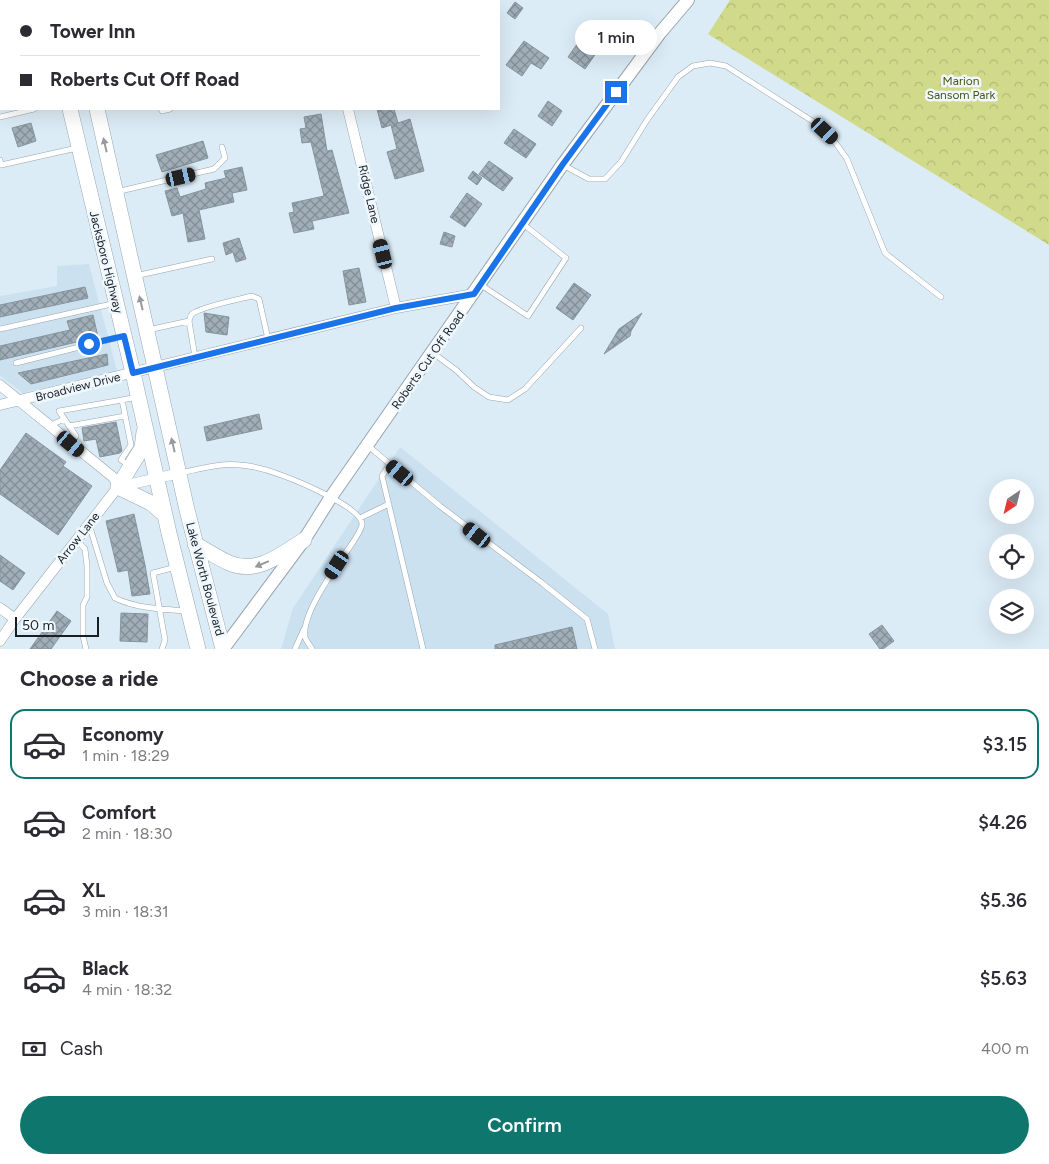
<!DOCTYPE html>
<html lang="en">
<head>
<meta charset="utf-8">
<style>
	:root { --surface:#fff; --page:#f7f7f7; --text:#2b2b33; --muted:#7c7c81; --line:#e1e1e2; --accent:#0f766e }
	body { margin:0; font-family:Figtree,sans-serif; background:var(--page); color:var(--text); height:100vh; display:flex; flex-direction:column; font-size:19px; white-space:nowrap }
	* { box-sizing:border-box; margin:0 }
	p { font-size:16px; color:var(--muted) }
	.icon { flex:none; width:28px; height:28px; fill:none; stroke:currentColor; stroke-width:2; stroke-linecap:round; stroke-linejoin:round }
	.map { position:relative; height:649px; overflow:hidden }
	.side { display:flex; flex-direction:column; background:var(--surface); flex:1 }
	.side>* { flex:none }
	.guide { position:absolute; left:0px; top:0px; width:500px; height:110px; box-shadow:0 5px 20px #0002; display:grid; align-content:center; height:110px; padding:0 20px; background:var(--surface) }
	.needle { width:32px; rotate:215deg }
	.controls { position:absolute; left:989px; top:479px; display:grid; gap:10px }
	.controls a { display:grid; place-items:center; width:45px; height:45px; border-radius:50%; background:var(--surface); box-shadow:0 5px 20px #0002; font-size:25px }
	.scale { position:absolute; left:15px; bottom:12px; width:84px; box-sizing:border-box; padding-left:5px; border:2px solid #191e22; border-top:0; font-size:14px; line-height:18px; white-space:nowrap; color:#191e22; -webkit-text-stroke:4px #eff8fe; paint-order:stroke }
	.end { position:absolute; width:22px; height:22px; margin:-11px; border:6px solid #1a73e8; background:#fff; box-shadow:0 0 0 2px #fff }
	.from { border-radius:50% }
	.bubble { position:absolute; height:35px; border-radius:18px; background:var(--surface); box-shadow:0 5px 20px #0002; font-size:16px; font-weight:600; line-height:35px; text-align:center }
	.car { position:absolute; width:15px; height:30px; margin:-15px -8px; border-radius:6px; box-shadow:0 0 4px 1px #0007; background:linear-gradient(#222 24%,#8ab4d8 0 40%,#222 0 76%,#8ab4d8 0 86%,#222 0) }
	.guide b { display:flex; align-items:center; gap:18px; height:48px; font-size:19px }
	.guide b+b { border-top:1px solid var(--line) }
	.guide i { width:12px; height:12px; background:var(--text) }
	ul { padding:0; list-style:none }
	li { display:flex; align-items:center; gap:15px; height:70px; margin:0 10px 8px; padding:0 10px; border:2px solid transparent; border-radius:15px }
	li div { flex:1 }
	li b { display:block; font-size:19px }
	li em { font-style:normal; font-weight:600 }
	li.on { border-color:var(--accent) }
	li>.icon { width:45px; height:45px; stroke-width:1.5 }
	h2 { padding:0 20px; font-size:22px; line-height:60px }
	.pay { display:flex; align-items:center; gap:12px; height:55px; padding:0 20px; font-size:19px }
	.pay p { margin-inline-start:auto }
	.primary-button { display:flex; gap:10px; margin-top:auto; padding:10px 20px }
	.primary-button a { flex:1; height:58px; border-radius:30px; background:var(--accent); color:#fff; font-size:20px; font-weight:600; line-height:58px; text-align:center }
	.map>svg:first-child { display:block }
	.built { fill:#cbe1f0 }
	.park { fill:url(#park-crowns) }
	.building { fill:url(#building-cross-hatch); stroke:#86949e }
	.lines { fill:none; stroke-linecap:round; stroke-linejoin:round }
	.service-casing { stroke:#97a5af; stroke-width:6 }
	.minor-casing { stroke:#97a5af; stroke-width:11 }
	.tertiary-casing { stroke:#97a5af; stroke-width:14 }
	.primary-casing { stroke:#97a5af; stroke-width:16 }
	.service { stroke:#fff; stroke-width:5 }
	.minor { stroke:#fff; stroke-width:10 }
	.tertiary { stroke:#fff; stroke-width:12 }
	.primary { stroke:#fff; stroke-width:15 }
	.oneway { fill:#989a9c }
	.route { stroke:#1a73e8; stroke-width:6 }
	.labels { text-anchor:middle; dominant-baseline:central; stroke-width:5; stroke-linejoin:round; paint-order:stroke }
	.park-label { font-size:12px; fill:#4e5415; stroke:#eff8fe }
	.street-label { font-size:12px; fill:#191e22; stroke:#eff8fe }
</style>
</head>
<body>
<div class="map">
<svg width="1049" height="649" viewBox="0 0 1049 649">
	<defs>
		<pattern id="park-crowns" width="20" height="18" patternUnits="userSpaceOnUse" patternTransform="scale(1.25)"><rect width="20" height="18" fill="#d0da8a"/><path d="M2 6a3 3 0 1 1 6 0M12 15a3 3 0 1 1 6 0" fill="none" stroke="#b2bb77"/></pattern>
		<pattern id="building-cross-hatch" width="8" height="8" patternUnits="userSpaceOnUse" patternTransform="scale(1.25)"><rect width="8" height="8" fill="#a0aeb8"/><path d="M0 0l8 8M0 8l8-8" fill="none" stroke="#828d95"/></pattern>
	</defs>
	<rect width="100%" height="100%" fill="#dcecf6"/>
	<!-- built -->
	<path class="built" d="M89,264L117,371L23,393L0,376V296L57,286V266Z
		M400,447L608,614L615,649H281L293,608Z"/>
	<!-- park -->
	<path class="park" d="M730,0H1049V245L708,34Z"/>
	<!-- building -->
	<path class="building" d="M515,2L523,8L515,19L507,13Z
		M589,27L606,39L585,69L568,57Z
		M524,41L549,58L541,69L531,63L522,76L506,65Z
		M548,101L562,111L552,126L538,116Z
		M377,109H394L398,123L410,119L424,171L395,179L387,152L397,149L391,125L382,128Z
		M321,114L327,151L332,150L349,213L312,221L314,229L294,233L289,213L294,212L292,203L324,196L311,142L302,143L300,129L306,128L304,117Z
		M31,123L36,141L18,147L12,128Z
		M514,129L536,144L526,158L504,143Z
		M203,141L208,158L162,172L156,155Z
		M489,161L513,178L503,191L479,174Z
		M242,167L247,190L232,193L234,202L199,210L205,239L188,242L183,213L172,216L165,191L177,188L180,197L206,189L205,183L226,178L224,171Z
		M473,171L482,178L477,185L468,178Z
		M467,193L482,204L465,227L450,217Z
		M444,232L455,236L452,247L440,244Z
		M239,238L246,259L236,262L233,252L226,255L223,243Z
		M359,268L366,302L349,305L343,271Z
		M574,283L591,295L573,320L556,308Z
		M85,287L88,298L0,317V305Z
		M204,313L229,317L227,335L206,332Z
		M642,313L631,331L630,336L604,354L619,329Z
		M93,315L98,337L0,360V346L70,330L67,321Z
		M107,354L108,365L31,384L18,373Z
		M259,414L262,429L207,441L204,427Z
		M116,422L122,451L120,453L100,457L96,439L84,441L82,428Z
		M26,433L66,462L63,466L92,486L58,535L0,494V470Z
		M134,514L145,565L150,594L132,596L128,570L118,572L106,521Z
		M0,555L25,573L13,590L0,581Z
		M57,611L71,621L51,649H30Z
		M121,613L148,614L147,642L120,641Z
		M882,625L894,641L883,649H880L869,634Z
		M572,627L577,649H495V645Z"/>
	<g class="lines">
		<defs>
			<path id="service" d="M0,30L1,29
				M161,109L162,111L170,109
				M0,117L34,109
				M0,160L1,165L77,148
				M563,165L589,179H605L621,162L647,120L678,77L693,66L710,63L726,66L817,124L832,138L847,159L885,253L941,297
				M116,192L214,169L225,158L222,147
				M135,276L212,259
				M481,285L528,316L566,258L523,224
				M0,329L116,303
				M148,330L189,321
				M433,353L456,370L474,387L489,397L508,400L525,389L581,328
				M195,357L189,321C190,319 190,316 192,314C200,307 240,299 252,296L259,299L268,339
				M16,363L123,336
				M49,426L64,419
				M69,426L125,416
				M70,443L76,436L59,411L122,400
				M367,445L440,506L542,583L587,619L595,649
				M390,464L382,476L423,649
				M130,466L121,460L131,445L122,400L137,397
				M180,473C200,469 220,463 240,465C254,466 268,470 281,475C295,480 364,508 362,525C360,533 353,542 349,548C336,567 302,613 305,636C305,640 310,645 312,649
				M360,518L389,504
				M89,524L107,583L115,598C138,609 162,609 187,611
				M77,540L85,549L87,566V597L83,605V636L86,649
				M162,649L165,640L153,573L176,567
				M295,649L304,629"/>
			<path id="minor" d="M323,0V1
				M404,1L405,0
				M348,109L396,308
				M0,385L114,478L118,487
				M0,405L396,308L474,294
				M0,608L15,619
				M0,641L15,619L118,487L180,473"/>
			<path id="tertiary" d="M223,649L304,540L331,497L563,164L660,33L688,0"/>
			<path id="primary" d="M44,0V1
				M71,0L72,1
				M70,109L133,373L169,533L198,649
				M97,109L187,510L223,649
				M144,432L142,448L118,487L151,503L165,515
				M195,544C206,550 218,558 229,563C258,575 281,554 304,540"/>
		</defs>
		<!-- service casing -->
		<use href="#service" class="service-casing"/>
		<!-- minor casing -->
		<use href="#minor" class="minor-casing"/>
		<!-- tertiary casing -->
		<use href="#tertiary" class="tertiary-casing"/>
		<!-- primary casing -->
		<use href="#primary" class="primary-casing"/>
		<!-- service -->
		<use href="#service" class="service"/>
		<!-- minor -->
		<use href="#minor" class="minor"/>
		<!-- tertiary -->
		<use href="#tertiary" class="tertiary"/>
		<!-- primary -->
		<use href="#primary" class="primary"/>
	</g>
	<!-- one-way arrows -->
	<defs><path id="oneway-solid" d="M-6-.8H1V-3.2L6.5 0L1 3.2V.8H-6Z" transform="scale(1.25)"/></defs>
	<g class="oneway">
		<use href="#oneway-solid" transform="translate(105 145) rotate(-103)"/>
		<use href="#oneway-solid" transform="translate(141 303) rotate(-103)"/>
		<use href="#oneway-solid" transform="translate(173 445) rotate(-103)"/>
		<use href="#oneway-solid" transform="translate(262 564) rotate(157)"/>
	</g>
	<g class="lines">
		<!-- route -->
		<path class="route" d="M89,344L124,336L133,373L396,308L474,294L563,164L616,92"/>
	</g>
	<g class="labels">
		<!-- park labels -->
		<g class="park-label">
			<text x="961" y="81">Marion<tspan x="961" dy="14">Sansom Park</tspan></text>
		</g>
		<!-- street labels -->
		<g class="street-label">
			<text transform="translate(369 194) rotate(77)">Ridge Lane</text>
			<text transform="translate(106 262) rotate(76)">Jacksboro Highway</text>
			<text transform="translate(428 360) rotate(-55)">Roberts Cut Off Road</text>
			<text transform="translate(78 387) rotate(-14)">Broadview Drive</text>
			<text transform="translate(78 538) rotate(-52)">Arrow Lane</text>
			<text transform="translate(205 579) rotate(75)">Lake Worth Boulevard</text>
		</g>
	</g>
</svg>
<div class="controls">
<a><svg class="needle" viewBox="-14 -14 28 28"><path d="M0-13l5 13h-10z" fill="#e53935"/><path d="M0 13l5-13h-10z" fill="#7c7c81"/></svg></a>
<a><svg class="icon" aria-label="locate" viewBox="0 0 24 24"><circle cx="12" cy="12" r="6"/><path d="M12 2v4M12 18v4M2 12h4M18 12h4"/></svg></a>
<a><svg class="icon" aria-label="layers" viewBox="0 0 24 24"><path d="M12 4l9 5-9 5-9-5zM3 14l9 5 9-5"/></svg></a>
</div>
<div class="scale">50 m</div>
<i class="end from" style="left:89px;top:344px"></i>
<i class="end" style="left:616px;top:92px"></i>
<div class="bubble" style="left:575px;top:20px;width:82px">1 min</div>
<i class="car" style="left:825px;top:131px;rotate:133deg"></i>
<i class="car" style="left:181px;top:177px;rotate:77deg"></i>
<i class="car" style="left:383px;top:254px;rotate:346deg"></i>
<i class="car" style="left:71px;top:444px;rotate:130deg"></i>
<i class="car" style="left:400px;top:473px;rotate:310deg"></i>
<i class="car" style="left:477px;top:535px;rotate:308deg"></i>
<i class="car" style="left:337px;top:565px;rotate:213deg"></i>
<div class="guide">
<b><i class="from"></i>Tower Inn</b>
<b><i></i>Roberts Cut Off Road</b>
</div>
</div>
<section class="side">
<h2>Choose a ride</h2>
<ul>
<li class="on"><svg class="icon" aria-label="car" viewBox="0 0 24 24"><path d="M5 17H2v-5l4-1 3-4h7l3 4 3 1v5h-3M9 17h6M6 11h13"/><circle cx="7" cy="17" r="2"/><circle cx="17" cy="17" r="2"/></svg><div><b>Economy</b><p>1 min · 18:29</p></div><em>$3.15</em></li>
<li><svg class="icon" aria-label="car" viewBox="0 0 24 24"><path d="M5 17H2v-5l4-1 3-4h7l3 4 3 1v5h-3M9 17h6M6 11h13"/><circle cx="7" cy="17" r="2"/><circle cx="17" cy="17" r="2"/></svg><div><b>Comfort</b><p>2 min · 18:30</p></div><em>$4.26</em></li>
<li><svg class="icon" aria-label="car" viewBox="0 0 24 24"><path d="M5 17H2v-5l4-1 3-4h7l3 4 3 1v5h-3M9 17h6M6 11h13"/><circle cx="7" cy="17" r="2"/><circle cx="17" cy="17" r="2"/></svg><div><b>XL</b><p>3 min · 18:31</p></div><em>$5.36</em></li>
<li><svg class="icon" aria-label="car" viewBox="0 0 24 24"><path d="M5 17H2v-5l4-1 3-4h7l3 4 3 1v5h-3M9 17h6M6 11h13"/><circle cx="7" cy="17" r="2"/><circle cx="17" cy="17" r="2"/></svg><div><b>Black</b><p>4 min · 18:32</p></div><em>$5.63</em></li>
</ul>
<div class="pay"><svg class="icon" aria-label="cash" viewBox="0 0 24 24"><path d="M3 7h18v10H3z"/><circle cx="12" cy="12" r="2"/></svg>Cash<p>400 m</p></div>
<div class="primary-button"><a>Confirm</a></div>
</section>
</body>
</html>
